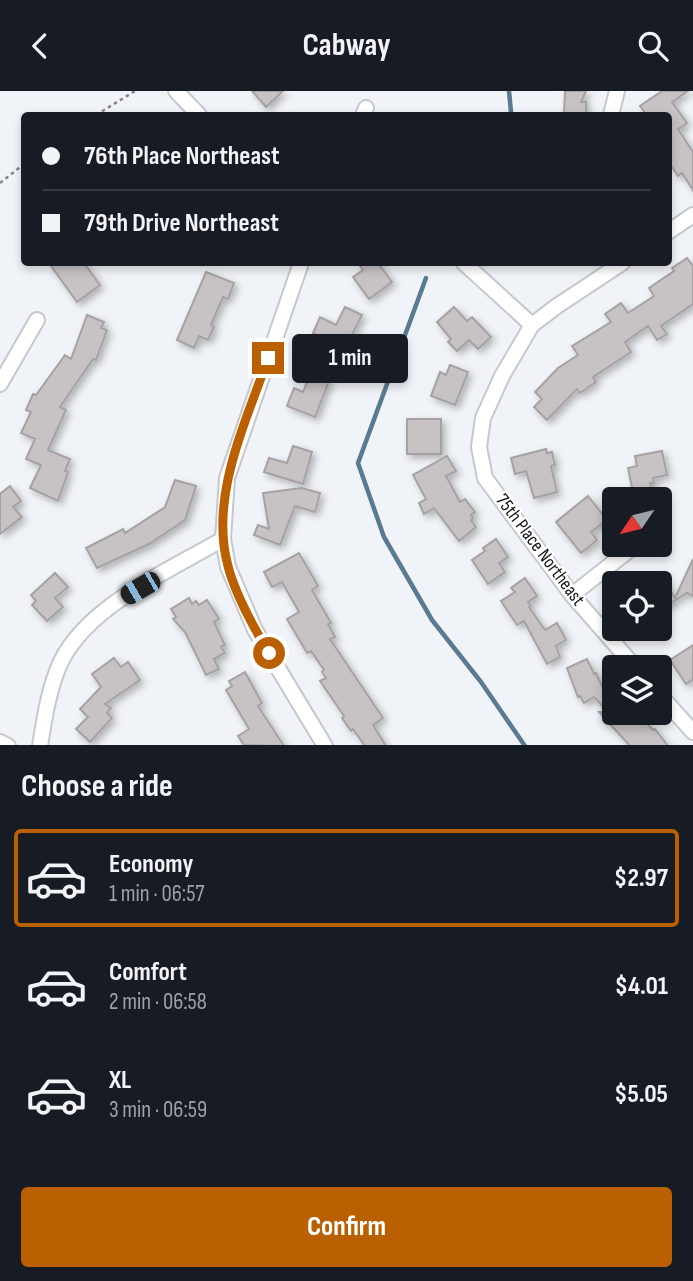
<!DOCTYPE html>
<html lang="en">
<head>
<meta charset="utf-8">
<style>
	:root { --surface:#171b24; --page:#242831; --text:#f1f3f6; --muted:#9ea1a6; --line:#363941; --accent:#ba6000 }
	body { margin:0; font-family:"Sofia Sans Condensed",sans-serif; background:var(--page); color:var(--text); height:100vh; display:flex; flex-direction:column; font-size:26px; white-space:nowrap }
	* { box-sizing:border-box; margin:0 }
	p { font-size:23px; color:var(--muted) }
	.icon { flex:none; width:38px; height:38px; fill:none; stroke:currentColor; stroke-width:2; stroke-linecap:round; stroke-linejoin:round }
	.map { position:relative; height:654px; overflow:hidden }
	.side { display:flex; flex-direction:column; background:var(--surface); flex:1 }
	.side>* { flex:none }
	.hud { position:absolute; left:21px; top:21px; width:651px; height:154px; border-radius:7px; box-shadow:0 4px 10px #0003; display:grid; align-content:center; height:154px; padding:0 21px; background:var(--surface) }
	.needle { width:46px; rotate:235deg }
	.tools { position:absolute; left:602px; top:396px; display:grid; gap:14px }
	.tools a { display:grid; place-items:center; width:70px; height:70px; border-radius:7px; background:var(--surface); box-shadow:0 4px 10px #0003; font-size:35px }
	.end { position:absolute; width:32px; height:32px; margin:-16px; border:9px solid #ba6000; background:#fff; box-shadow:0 0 0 4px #fff }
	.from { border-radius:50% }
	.bubble { position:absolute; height:49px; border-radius:7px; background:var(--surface); box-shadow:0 4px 10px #0003; font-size:23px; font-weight:700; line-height:49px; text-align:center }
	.car { position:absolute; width:21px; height:42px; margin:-21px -10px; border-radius:9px; box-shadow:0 0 5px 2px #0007; background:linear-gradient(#222 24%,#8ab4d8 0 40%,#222 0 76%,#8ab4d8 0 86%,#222 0) }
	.hud b { display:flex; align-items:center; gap:24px; height:66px; font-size:26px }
	.hud b+b { border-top:2px solid var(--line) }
	.hud i { width:18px; height:18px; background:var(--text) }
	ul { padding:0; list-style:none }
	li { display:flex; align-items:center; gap:21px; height:98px; margin:0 14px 10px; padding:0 7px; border:4px solid transparent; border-radius:7px }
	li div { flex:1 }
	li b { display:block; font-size:26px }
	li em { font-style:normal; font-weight:700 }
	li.selected { border-color:var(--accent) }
	li>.icon { width:63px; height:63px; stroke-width:1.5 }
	h2 { padding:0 21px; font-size:32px; line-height:84px }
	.button { display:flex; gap:14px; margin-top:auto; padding:14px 21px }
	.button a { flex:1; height:80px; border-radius:7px; background:var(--accent); color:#fff; font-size:28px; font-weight:700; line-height:80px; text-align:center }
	header { display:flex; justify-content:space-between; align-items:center; height:91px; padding:0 21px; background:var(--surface); font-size:32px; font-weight:700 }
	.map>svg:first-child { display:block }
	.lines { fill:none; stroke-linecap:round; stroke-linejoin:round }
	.stream { stroke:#5a7a91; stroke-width:4.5 }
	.building { fill:#c7c2c3; stroke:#a6a1a2; stroke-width:2; filter:url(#shadow) }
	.minor-casing { stroke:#c6c8cd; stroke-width:18 }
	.path { stroke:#85878a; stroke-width:2.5; stroke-dasharray:3.5 3.5; stroke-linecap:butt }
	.minor { stroke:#fff; stroke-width:14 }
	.route { stroke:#ba6000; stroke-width:9 }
	.labels { text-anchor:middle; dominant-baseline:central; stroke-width:5; stroke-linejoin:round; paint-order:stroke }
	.street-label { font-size:19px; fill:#151517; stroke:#fff }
</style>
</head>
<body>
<header><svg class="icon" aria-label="back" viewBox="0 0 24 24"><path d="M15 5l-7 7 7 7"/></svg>Cabway<svg class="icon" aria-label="search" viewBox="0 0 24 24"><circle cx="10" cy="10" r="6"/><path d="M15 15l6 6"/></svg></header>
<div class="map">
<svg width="693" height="655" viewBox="0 0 693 655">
	<defs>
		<filter id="shadow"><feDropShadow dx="3.5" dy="3.5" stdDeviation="3.5" flood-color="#0004"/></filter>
	</defs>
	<rect width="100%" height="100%" fill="#f0f3f7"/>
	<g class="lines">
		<!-- stream -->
		<path class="stream" d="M508,24L511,21L509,0
			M426,187L358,372L384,446L432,529L481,591L525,655"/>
	</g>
	<!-- building -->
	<path class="building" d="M252,0H283L266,16Z
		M565,0H586L581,11H586V24H564Z
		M662,0H688L672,11L687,32L678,38L693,61V99L682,82L678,85L668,70V24H647L640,15Z
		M687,167L693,175V213L661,235L667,243L657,249L648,235L625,251L631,261L593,286L596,291L580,302L577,298L547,329L534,316L542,308L535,301L558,277L578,264L572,255L611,231L605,223L621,212L628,222L654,205L649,197L674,180L672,177Z
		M49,172H84L100,194L77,211Z
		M358,172H378L392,191L369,208L353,186L363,179Z
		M206,181L234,192L228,208L223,206L211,234L214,236L208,249L199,245L194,257L177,249Z
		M345,216L362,224L340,267L326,261L331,251L313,242L320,226L336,234Z
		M454,216L467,230L472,226L491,246L478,258L469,249L457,260L448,251L451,248L437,231Z
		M87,224L104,231L101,237L107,239L96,269L93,268L60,316L66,319L48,359L70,368L65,380L68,381L58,410L30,397L41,374L26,368L35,348L21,342L31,321L26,319L33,303L36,304L65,264L71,268Z
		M450,274L468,281L455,314L431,305L440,281L446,284Z
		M310,283L329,290L315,326L287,315L294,297L303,301Z
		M407,328H441V363H407Z
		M293,355L312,361L303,393L264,381L269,367L287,372Z
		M546,358L547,362L552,361L555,374L551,375L557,401L534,407L526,380L515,383L511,367Z
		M662,360L667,384L653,387L654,392H650L652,402L634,406L628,377L637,375L635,365Z
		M447,365L456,380L446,385L460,411L465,408L475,421L471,424L473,427L471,429L476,436L459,450L434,417L424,423L419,412L426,408L413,384Z
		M175,389L196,395L185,429L149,453L97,477L86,457L123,438L125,442L165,416Z
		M10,395L21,410L13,416L22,426L0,443V403Z
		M301,397L320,402L315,421L295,415L280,454L254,444L258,434L269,438L263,402Z
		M588,405L607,429L591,441L597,449L581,462L556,431Z
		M496,448L508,466L499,472L505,481L488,493L472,469L485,460L483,457Z
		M299,462L318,495L312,499L331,532L328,533L335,546L330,548L383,627L373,634L386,655H365L353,638L351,640L342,627L344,625L320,590L326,587L322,581L324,579L311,560L307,562L287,528L299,521L282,491L272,496L264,481Z
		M693,468V505L687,502L660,519V483L675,507Z
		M55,482L68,496L55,507L63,516L47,530L32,514L36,510L31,504Z
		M525,487L537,505L528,511L531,515L529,516L545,539L557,532L566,549L556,555L560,566L547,573L524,530L517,534L501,510L515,501L511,497Z
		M189,507L192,513L196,510L199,514L207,509L219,528L214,531L225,554L221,556L225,562L214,568L219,578L206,584L185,541L173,528L176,526L171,518Z
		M693,554V588L686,593L670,569Z
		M114,567L121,576L128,571L140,589L105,613L111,617L107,622L112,627L90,651L76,638L88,626L80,618L101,596L92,583Z
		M587,568L594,583L596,582L614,621H636L653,639L655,638L668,655H630L599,621H608L594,606L584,612L580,605L578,606L567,577Z
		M245,581L262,612L258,615L284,655L244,654L238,645L249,638L226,599L232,595L229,590Z"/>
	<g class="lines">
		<defs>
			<path id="minor" d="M176,0L199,24
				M363,24L366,17
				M611,24L617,0
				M668,141L693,124
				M301,172L227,387L223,448L228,476L255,539L325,655
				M464,172L532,234
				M622,172L557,215L532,234L502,285L483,327L479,356L485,387L572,504L635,576
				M0,293L37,229
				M572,504L637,453
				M660,604L693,641
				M0,651L8,655
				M40,655C44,629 48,604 57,580C79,518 169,480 223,448"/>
		</defs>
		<!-- minor casing -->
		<use href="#minor" class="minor-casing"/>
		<!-- path -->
		<path class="path" d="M96,24L135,0
			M0,92L24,73"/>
		<!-- minor -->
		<use href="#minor" class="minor"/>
	</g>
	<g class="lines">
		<!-- route -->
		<path class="route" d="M268,267C246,332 209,405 228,475C235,503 254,537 269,562"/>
	</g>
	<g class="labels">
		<!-- street labels -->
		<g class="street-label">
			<text transform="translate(540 459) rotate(53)">75th Place Northeast</text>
		</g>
	</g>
</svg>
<div class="tools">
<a><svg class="needle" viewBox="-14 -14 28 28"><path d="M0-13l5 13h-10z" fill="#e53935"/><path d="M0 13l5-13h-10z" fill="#9ea1a6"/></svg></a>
<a><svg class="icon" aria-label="locate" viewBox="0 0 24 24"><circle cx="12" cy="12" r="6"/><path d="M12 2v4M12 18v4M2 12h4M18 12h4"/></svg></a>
<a><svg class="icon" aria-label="layers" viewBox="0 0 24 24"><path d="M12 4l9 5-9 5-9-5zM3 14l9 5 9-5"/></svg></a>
</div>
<i class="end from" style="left:269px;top:562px"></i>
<i class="end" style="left:268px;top:267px"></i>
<div class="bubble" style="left:292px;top:243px;width:116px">1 min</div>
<i class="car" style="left:140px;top:497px;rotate:240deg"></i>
<div class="hud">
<b><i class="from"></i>76th Place Northeast</b>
<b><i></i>79th Drive Northeast</b>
</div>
</div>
<section class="side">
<h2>Choose a ride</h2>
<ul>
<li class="selected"><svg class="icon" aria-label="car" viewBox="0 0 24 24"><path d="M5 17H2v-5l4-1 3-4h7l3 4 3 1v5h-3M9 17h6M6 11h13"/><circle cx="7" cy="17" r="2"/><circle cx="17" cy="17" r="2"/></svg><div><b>Economy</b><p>1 min · 06:57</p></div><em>$2.97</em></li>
<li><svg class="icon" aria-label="car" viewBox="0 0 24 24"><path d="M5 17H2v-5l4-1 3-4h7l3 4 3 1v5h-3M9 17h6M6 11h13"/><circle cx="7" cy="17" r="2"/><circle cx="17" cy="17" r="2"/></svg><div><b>Comfort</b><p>2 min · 06:58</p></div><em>$4.01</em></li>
<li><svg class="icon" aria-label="car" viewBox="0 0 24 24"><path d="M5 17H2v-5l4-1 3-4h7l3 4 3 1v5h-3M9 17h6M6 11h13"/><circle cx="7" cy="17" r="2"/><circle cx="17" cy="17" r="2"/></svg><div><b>XL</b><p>3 min · 06:59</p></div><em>$5.05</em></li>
</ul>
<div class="button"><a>Confirm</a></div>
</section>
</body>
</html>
